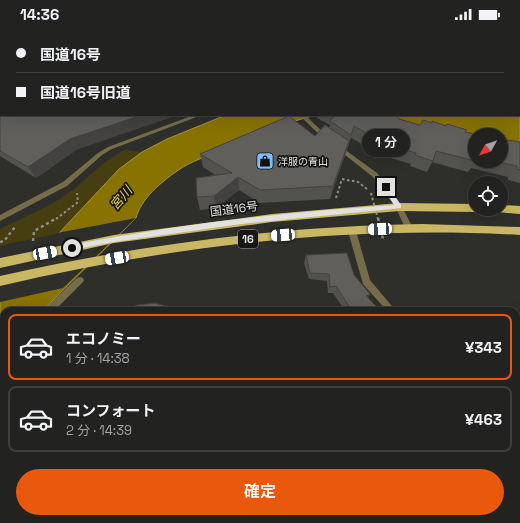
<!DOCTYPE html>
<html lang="ja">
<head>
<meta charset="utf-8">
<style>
	:root { --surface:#222220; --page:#2a2a29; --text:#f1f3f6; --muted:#a2a4a5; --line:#3f3f3e; --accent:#ea580c }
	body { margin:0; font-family:"Space Grotesk","Noto Sans JP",sans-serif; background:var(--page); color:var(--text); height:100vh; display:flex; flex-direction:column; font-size:15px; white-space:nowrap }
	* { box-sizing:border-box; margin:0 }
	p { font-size:13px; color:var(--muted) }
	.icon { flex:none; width:22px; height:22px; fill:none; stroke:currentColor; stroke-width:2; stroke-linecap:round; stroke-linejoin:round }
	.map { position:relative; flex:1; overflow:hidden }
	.sheet { position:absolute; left:0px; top:279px; width:520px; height:216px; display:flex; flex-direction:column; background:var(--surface); border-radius:12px 12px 0 0; box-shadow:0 4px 16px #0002,0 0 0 1px var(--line) }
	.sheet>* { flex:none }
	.guide { position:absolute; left:0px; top:0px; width:520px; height:88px; box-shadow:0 4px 16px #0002,0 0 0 1px var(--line); display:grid; align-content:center; height:88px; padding:0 16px; background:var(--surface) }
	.needle { width:26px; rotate:230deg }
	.buttons { position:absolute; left:468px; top:100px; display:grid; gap:8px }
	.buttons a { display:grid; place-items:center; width:40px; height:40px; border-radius:50%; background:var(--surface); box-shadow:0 4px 16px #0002,0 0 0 1px var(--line); font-size:20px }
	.end { position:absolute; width:18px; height:18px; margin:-9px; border:5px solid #e1e1df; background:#111; box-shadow:0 0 0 2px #111 }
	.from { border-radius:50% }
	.bubble { position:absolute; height:28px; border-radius:14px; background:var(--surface); box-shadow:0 4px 16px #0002,0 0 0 1px var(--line); font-size:13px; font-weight:600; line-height:28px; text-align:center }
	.car { position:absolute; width:12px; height:24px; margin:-12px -6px; border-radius:5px; box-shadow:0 0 3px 1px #0007; background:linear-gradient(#fff 24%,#345 0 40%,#fff 0 76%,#345 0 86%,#fff 0) }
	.guide b { display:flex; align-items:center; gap:14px; height:38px; font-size:15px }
	.guide b+b { border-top:1px solid var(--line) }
	.guide i { width:10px; height:10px; background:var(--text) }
	ul { padding:7px 0 0; list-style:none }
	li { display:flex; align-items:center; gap:12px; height:66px; margin:0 8px 6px; padding:0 8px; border:2px solid var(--line); border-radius:8px }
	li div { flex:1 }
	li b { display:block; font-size:15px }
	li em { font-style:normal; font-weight:600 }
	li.current { border-color:var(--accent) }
	li>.icon { width:36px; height:36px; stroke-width:1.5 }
	.primary-button { display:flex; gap:8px; margin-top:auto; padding:8px 16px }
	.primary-button a { flex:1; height:46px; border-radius:24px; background:var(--accent); color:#fff; font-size:16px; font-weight:600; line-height:46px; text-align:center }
	.status { display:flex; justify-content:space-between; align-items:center; height:28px; padding:0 20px; background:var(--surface); direction:ltr }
	.status svg { height:11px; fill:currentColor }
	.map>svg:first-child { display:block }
	.green { fill:#463d11 }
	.water { fill:#887300; stroke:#a39443 }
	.pier { fill:#2e2e2b }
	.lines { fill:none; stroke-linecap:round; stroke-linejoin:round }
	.path-far1 { stroke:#8e8e8b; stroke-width:2; stroke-dasharray:2.5 2.5; stroke-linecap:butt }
	.path { stroke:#8e8e8b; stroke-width:2.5; stroke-dasharray:3 3; stroke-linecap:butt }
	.pedestrian { fill:#756d4a; fill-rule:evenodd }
	.minor { fill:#756d4a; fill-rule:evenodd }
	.tertiary { fill:#756d4a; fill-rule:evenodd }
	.trunk { fill:#cab763; fill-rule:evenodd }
	.path-bridge-far1 { stroke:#8e8e8b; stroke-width:2; stroke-dasharray:2.5 2.5; stroke-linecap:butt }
	.path-bridge { stroke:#8e8e8b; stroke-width:2.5; stroke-dasharray:3 3; stroke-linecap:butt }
	.wall { fill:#53524f }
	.shaded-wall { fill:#434240 }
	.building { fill:#605f5c; stroke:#434240 }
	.route { fill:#e1e1df }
	.labels { text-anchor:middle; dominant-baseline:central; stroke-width:3.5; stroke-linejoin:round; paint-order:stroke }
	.far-poi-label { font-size:10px; fill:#e1e1df; stroke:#161615; text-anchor:start }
	.shield { fill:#161615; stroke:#a4a4a2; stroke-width:1 }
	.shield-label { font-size:11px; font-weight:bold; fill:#e1e1df }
	.street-label { font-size:12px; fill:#e1e1df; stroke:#161615 }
	.water-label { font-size:13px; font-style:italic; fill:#eed355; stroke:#161615 }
</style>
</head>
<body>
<div class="status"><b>14:36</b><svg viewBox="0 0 49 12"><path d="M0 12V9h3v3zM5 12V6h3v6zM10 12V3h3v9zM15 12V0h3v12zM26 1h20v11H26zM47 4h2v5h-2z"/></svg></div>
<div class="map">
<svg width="520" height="495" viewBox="0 0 520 495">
	<rect width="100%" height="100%" fill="#2e2e2b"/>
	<!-- green -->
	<path class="green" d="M125,122L142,124L119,141L60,205L0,218V201C24,189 52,178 74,161C93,146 102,133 125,122Z"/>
	<!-- water -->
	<path class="water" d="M334,0H520V120L501,117V107H475L354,87H519V1Z
		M226,87H316C284,95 254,108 224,121C208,128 191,133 177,143C160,155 141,171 136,190L42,283H4V321L0,325V261L59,205L119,141L142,124L167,111Z"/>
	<!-- pier -->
	<path class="pier" d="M136,190L63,260L0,274V258L57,205Z"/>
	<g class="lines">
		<!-- path-far1 -->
		<path class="path-far1" d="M336,170L342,151L358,154L367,161
			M56,191L78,174L77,165"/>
		<!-- path -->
		<path class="path" d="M33,213L34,203L57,190
			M0,214L4,213L15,199"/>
		<!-- pedestrian -->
		<path class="pedestrian" d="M80,249L83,250L84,252L83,254L54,283H44L45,280L77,250Z
			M4,323V333L0,336V325Z"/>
		<!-- minor -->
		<path class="minor" d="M194,87H202L112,121L102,127L67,158L0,193V187L63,154L98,125L108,119Z
			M352,200L356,203L370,252L396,283H387L363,256L348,203Z
			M516,446L520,447V459L516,458Z"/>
		<!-- tertiary -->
		<path class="tertiary" d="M299,87H305L328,109V111H324Z
			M337,116L377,145L401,177L413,200L412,202H406L396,180L373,149L335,119V117Z"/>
		<!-- trunk -->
		<path class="trunk" d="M399,175L475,176V181H479L475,184L399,183L272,194L114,215L0,240V230L114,207L272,186Z
			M501,177L520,178V186L497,184L495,181H501Z
			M422,196L520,199V207C344,197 171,218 0,258V248C139,217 279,198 422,196Z"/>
		<!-- path-bridge-far1 -->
		<path class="path-bridge-far1" d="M371,165L378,191"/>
		<!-- path-bridge -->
		<path class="path-bridge" d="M378,190L383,211"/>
	</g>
	<!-- wall -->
	<path class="wall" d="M0,0H361L360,1H1L76,122L36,150L0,128Z
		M317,87H390L399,91L420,97L465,104L475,133H501L520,114V155L508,152V149L471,140L468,144L432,134L427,144L410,138L411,136L384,128L351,110L348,119V118L345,127L330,171L260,175L239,162L216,180L200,182L197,169L215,147L203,139L200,126L315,108L329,100L330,97L317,90Z
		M306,227L354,247L370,266L368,269L381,283H345L333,265H328L327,253L309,251L304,235Z"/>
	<!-- shaded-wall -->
	<path class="shaded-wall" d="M349,0H361L360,1H348Z
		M142,87H178L76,122L36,150L28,139L70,111Z
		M354,98L351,110L348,119L351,107Z
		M349,113L345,127L330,171L333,158Z
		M238,149L239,162L216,180L214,168Z"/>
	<!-- building -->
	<path class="building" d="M0,0H349L348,1H1V87H142L70,111L28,139L0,123Z
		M334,87H390L397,88L399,91L420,97L423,92L432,95V93L446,98L447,96L467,102L465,104L481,107H475V133L436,123L433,133L415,127L416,125L388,117L354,98L351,107L330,93L335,87Z
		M289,88L315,108L325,97L349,113L333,158L260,162L238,149L214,168L197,169L196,150L232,145L200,126Z
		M501,111L520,114V142L517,141V138L494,133H501Z
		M347,225L354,247L370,266L366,268L381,283H352L336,258L330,259L329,246L310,245L306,227Z
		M155,275L178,281L181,283H125L137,277Z
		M4,396V491H455V495H0V400Z"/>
	<!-- route -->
	<path class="route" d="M386,157L388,158L401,177V180L241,196L114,214L72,222L69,220L72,217C178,196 287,184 394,177L383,159Z"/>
	<!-- icons -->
	<defs>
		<symbol id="shop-square" viewBox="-11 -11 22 22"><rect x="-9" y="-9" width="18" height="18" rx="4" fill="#7cbef9" stroke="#161615"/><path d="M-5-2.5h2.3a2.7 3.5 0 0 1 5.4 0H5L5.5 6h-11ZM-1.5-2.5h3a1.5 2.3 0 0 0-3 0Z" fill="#111"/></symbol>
	</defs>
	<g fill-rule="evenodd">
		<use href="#shop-square" x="255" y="123" width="20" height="20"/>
	</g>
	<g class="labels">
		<!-- far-poi labels -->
		<g class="far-poi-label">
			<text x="278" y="133">洋服の青山</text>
		</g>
		<!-- shield labels -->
		<rect class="shield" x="238" y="202" width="20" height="18" rx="3"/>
		<g class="shield-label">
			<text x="248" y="211">16</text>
		</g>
		<!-- street labels -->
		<g class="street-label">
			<text transform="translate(234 181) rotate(-7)">国道16号</text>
		</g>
		<!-- water labels -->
		<g class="water-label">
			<text transform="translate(121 170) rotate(-50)">宮川</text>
		</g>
	</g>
</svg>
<div class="buttons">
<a><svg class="needle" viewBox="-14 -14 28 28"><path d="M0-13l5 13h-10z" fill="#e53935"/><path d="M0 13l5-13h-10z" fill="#a2a4a5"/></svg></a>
<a><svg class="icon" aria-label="locate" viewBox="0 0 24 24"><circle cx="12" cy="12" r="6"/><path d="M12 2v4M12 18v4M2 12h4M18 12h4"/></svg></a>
</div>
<i class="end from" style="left:72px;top:220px"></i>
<i class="end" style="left:386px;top:159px"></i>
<div class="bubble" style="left:362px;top:101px;width:48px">1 分</div>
<i class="car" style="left:380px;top:201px;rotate:267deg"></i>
<i class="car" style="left:283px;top:207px;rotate:266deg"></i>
<i class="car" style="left:45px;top:225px;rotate:79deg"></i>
<i class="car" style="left:117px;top:230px;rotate:260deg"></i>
<div class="guide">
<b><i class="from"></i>国道16号</b>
<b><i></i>国道16号旧道</b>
</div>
<section class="sheet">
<ul>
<li class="current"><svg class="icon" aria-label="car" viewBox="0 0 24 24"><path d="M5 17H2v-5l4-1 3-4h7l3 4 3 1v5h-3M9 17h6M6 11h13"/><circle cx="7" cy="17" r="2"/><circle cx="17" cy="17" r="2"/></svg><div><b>エコノミー</b><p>1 分 · 14:38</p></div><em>¥343</em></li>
<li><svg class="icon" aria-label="car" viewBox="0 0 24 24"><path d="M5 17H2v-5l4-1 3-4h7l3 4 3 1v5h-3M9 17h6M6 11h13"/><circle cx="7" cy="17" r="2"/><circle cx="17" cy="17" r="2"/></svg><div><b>コンフォート</b><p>2 分 · 14:39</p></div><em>¥463</em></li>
</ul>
<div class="primary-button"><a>確定</a></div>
</section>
</div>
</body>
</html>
